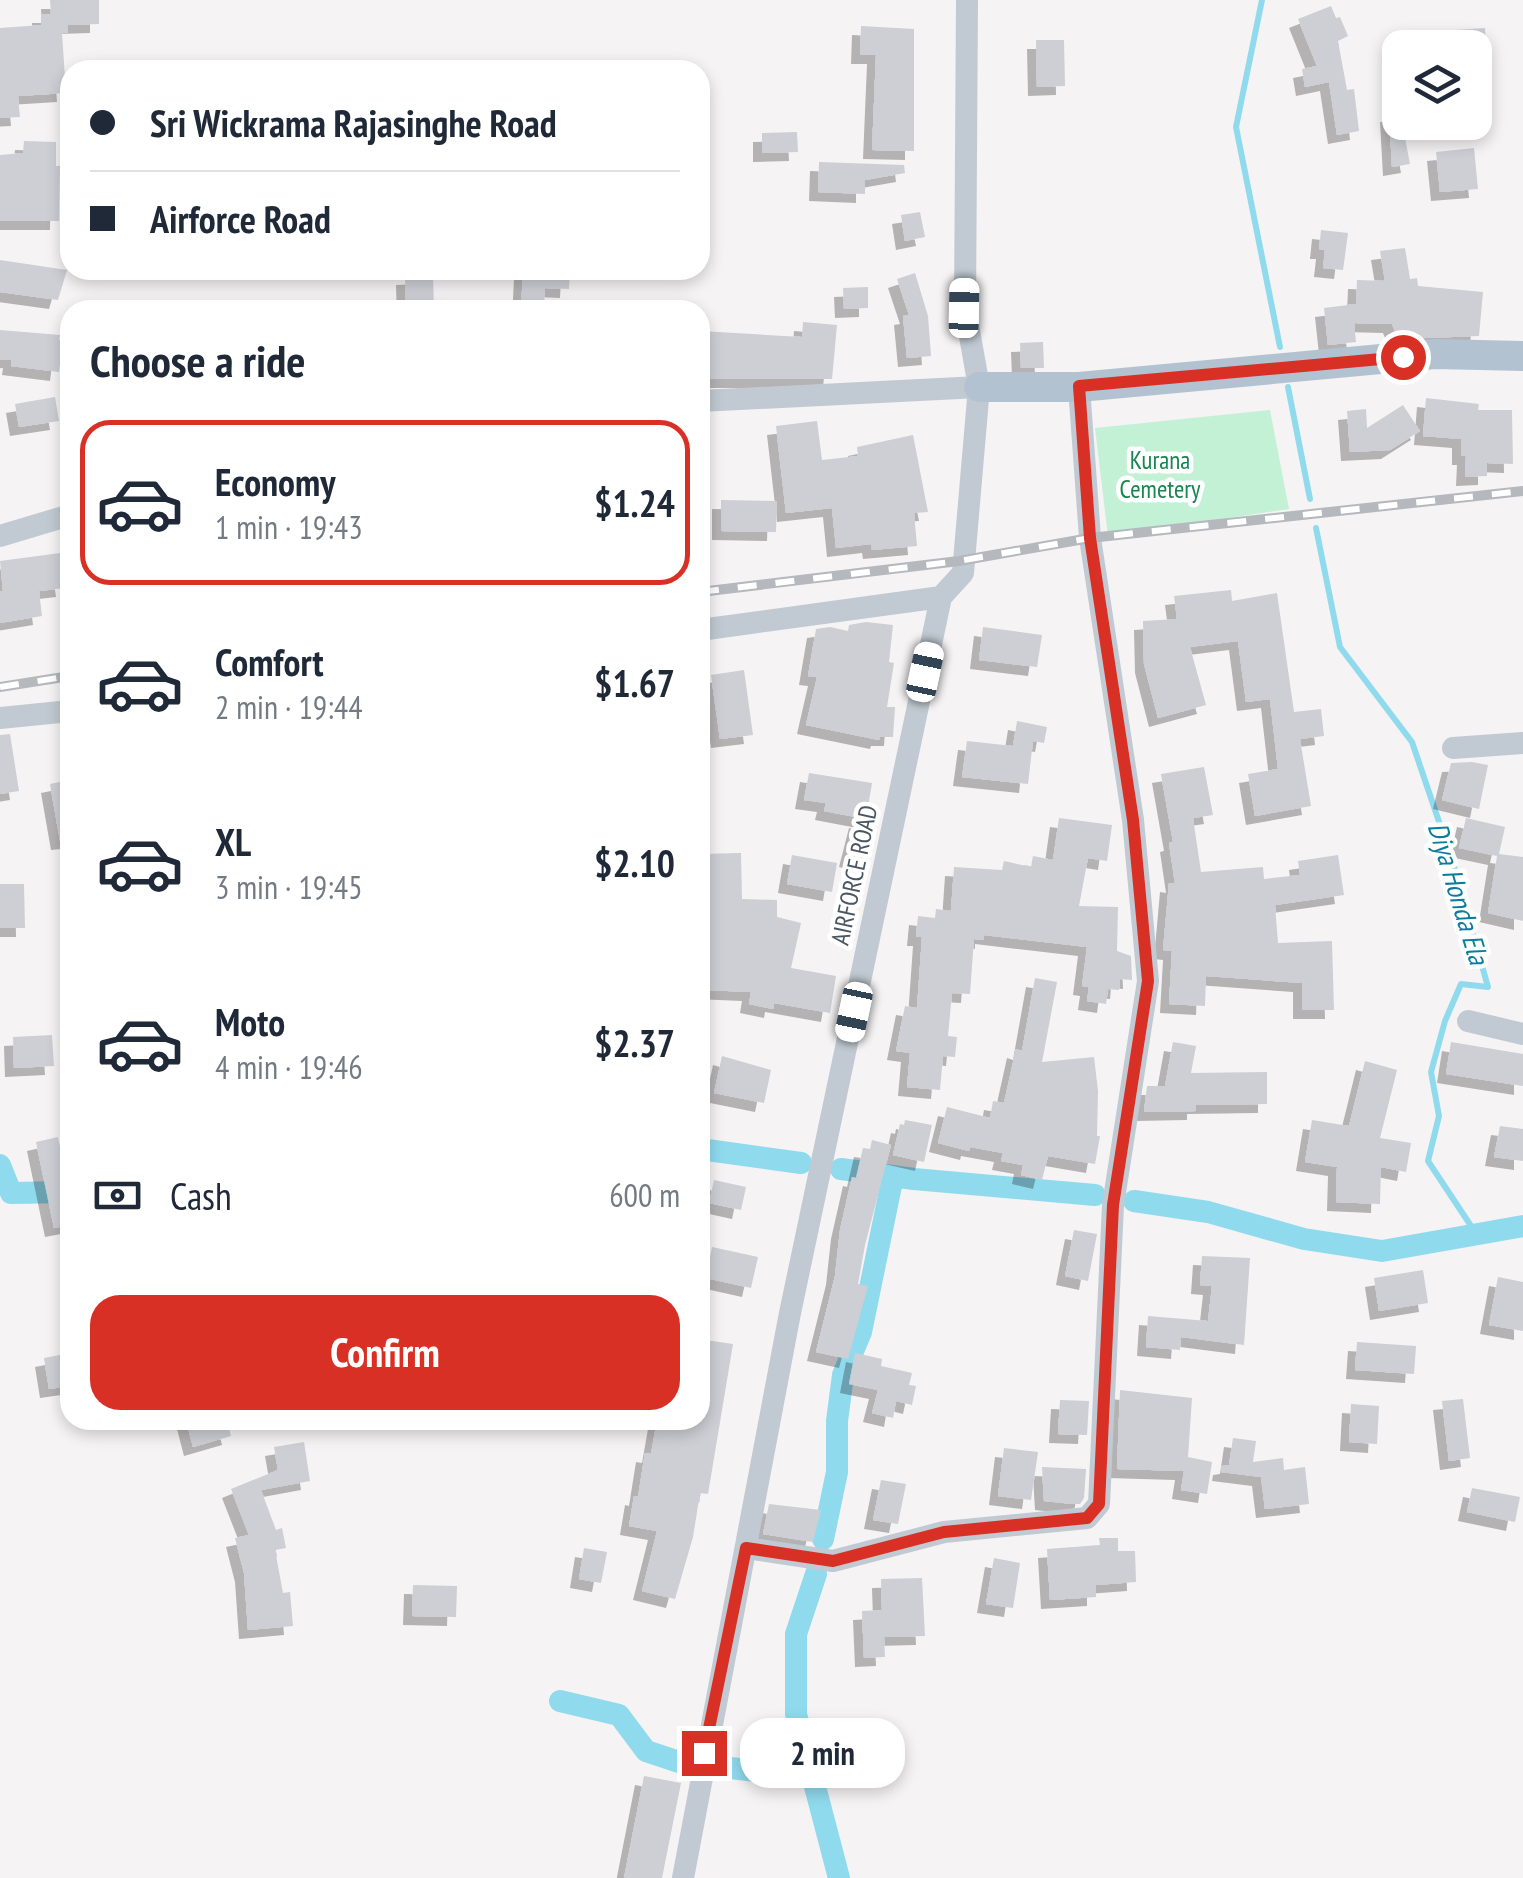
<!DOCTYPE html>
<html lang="en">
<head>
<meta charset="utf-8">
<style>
	:root { --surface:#fff; --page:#f6f6f7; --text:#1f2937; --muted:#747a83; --line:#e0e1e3; --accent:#d93025 }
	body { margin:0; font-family:"PT Sans Narrow",sans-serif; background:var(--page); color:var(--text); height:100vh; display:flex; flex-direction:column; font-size:38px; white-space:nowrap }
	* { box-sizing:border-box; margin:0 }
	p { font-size:32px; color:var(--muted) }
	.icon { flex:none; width:55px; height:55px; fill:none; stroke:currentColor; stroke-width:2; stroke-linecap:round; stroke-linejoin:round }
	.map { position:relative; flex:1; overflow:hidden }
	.drawer { position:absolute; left:60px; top:300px; width:650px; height:1130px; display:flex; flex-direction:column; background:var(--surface); border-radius:30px; box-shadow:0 5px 15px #0003 }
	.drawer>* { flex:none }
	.banner { position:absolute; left:60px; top:60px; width:650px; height:220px; border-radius:30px; box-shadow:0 5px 15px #0003; display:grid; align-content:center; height:220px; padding:0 30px; background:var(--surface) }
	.buttons { position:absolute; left:1382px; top:30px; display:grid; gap:20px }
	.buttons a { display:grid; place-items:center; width:110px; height:110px; border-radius:20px; background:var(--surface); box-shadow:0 5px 15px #0003; font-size:50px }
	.end { position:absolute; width:45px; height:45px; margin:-22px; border:12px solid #d93025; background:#fff; box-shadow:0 0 0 5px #fff }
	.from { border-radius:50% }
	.bubble { position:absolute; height:70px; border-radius:30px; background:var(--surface); box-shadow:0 5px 15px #0003; font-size:32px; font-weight:700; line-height:70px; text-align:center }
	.car { position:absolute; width:30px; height:60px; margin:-30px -15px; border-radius:12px; box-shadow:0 0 8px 2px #0007; background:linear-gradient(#fff 24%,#345 0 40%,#fff 0 76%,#345 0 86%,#fff 0) }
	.banner b { display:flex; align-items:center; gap:35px; height:95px; font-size:38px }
	.banner b+b { border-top:2px solid var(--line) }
	.banner i { width:25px; height:25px; background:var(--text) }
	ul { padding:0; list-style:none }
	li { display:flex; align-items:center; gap:30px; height:165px; margin:0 20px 15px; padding:0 10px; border:5px solid transparent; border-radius:30px }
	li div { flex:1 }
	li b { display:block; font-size:38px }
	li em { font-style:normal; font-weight:700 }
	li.active { border-color:var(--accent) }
	li>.icon { width:90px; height:90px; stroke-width:1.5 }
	h2 { padding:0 30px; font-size:45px; line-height:120px }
	.pay { display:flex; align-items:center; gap:25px; height:110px; padding:0 30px; font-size:38px }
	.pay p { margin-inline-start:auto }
	.action { display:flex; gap:20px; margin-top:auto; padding:20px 30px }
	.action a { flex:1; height:115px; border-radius:30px; background:var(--accent); color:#fff; font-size:40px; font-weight:700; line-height:115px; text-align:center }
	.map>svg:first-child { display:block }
	.green { fill:#c3f1d5 }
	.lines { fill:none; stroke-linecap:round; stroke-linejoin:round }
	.stream { stroke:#90daee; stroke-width:6 }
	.canal { stroke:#90daee; stroke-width:22 }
	.building { fill:#cdcfd5; filter:url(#shadow) }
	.minor { stroke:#c1cad2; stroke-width:22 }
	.major { stroke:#b3c2d1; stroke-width:30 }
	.rail-casing { stroke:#b5b8bd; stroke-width:10 }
	.rail { stroke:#fff; stroke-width:6; stroke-dasharray:19; stroke-linecap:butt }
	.route { stroke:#d93025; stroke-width:12 }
	.labels { text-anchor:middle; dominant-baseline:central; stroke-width:9; stroke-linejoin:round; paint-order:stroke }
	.park-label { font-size:25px; fill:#17864f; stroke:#fff }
	.street-label { font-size:25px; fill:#4a5661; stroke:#fff }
	.water-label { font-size:28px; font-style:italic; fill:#0c7c9b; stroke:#fff }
</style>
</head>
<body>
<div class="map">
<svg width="1523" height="1878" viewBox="0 0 1523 1878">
	<defs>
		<filter id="shadow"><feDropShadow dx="-9" dy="9" stdDeviation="0" flood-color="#0004"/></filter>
	</defs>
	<rect width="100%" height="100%" fill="#f5f3f3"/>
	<!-- green -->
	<path class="green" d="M1270,410L1289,509L1108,536L1095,428Z"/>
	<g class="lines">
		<!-- stream -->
		<path class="stream" d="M1262,0L1236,127L1280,347
			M1288,387L1310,499
			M1316,528L1340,647L1412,742L1453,863L1488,987L1461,984L1445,1021L1431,1072L1439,1116L1428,1161L1477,1235"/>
		<!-- canal -->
		<path class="canal" d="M700,1149L801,1163
			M0,1165L11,1193L70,1192
			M841,1169L914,1179L1095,1195
			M1134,1201L1208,1212L1304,1239L1382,1251L1523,1226
			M823,1539L837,1472V1421L843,1375L861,1332L893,1176
			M816,1574L796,1634V1714L839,1878
			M560,1701L619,1715L646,1751L679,1762L756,1771L780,1759L802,1739"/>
	</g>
	<!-- building -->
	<path class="building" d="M50,0H99V24L67,25L68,33H62L66,93L18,96L20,117L0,118V28L41,25V14H51Z
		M1331,6L1336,18L1340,17L1348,36L1338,41L1347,90L1354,89L1359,131L1337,135L1329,82L1305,87L1302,69L1317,66L1298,19Z
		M861,26L914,29V151L872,150L876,55H860Z
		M1485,28L1486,48H1457L1456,30Z
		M1036,40H1064L1065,86L1037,87Z
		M1400,112L1410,164L1392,167L1389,113Z
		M797,132L798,152L762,153V133Z
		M24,141L56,142V166H60L59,221H0V155L23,153Z
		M1474,148L1478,189L1440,192L1436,152Z
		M819,162L904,165L905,173L865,180V194L818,192Z
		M920,212L925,237L905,241L901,215Z
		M1321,230L1348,233L1343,270L1323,268L1325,250H1319Z
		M1405,248L1410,279L1417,278L1418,286L1483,292L1479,336L1398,339L1392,324L1354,323L1356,342L1328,345L1324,308L1356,304L1357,280L1385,281L1380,251Z
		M0,260L67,270L58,300L0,292Z
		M523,270H570L569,289L545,288L544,310H521Z
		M915,273L928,316L931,356L907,358L903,316L909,315L897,279Z
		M433,275L434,310H406L405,276Z
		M868,287V308L844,309L843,288Z
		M803,322L837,325L832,379H700V331L802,337Z
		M0,330L60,335L59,340H63L59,372L11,366L12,359L0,360Z
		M1043,342L1044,368H1021L1020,343Z
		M55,397L59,421L19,427L15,404Z
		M1426,398L1479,404L1478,410H1512L1513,464L1487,463V476L1465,477L1466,456H1461V439L1423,436Z
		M1403,405L1420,431L1390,450L1350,452L1347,411L1366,409L1367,428Z
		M817,421L822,460L858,456L857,447L913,435L928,512L914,513L917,546L872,550L871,544L836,548L832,508L786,513L776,426Z
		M721,500L777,501L776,532L721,531Z
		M60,553L65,588L39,591L42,616L0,623V591H3L0,561Z
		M1231,590L1232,601L1277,593L1294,712L1321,709L1324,736L1300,739L1311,806L1255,816L1248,774L1278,769L1270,699L1246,702L1238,641L1190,647L1206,705L1158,718L1144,664L1143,621L1177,619L1174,596Z
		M866,622L893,625L889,662L894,663L887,707H895L893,737H880L879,740L806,725L817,677L808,676L816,629L830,627L848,631L849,625Z
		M983,627L1042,635L1037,667L979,660Z
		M744,670L753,735L720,739L711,675Z
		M1017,721L1047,727L1044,743L1033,741L1028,784L962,777L967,741L1013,746Z
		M10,734L19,791L0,794V735Z
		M1472,762L1488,765L1479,809L1442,800L1451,763Z
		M1204,767L1213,815L1193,818L1201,872L1263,867L1264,879L1300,875L1298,861L1338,855L1344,895L1275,905L1278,943L1332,941L1334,1010H1302V983L1206,976L1205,1006L1169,1004L1172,951L1163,950L1169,883L1175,884L1169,843L1173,842L1161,774Z
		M809,773L872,783L866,819L824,811L826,803L804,800Z
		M70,780V840L60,841L50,784Z
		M1059,818L1112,825L1107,861L1088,858L1079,906L1118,907L1117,951L1131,956L1132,980L1120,979L1119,990L1108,989L1106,1004L1087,1001L1089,987L1082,986L1087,947L984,935V940L974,939L970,994L952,993L948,1036L957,1037L955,1057L943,1056L940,1090L907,1087L910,1053L896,1051L905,1006L917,1008L922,937H916L918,916L935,918L936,909L951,911L954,867L1002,870L1004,861L1031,867L1033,856L1053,860Z
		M1466,818L1505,827L1499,854L1523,857V921L1488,913L1497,856L1459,848Z
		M858,819L877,824L867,863L848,858Z
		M741,853L742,899L777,900V917L801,923L791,968L836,976L830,1013L774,1003L773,1009L749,1004L751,992L704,990L705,957H708V888H700V854Z
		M792,855L837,863L832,892L787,884Z
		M0,884H24L25,928H0Z
		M1035,978L1057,982L1042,1062L1094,1057L1098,1091L1097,1136H1100L1095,1164L1048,1156L1042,1180L1021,1175L1023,1165L1001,1161L1003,1153L970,1147L969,1151L938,1143L947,1107L990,1118L993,1101L1004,1103L1016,1049L1022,1051Z
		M52,1035L54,1066L14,1068L13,1037Z
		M1173,1042L1196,1046L1191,1073L1267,1072V1104L1196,1105V1111L1144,1112L1147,1086H1165Z
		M1451,1042L1523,1054V1086L1446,1074Z
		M722,1056L771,1070L764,1103L714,1093Z
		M1365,1061L1397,1070L1380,1138L1411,1143L1406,1172L1381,1167L1380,1204L1336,1202L1337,1167L1305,1162L1312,1120L1349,1126Z
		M905,1120L932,1125L924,1162L893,1155L900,1124L904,1125Z
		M1500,1126L1523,1129V1161L1494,1157Z
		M58,1137L70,1196V1225L54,1228L36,1142Z
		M872,1140L891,1145L865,1245L858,1284L868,1286L848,1359L816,1352L835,1276L840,1230L852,1177L856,1178L863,1148L870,1149Z
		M714,1180L746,1187L741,1210L709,1203Z
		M1074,1230L1097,1234L1088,1281L1065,1276Z
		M712,1247L758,1257L751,1288L706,1278Z
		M1202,1256L1250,1258L1244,1345L1181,1337L1180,1350L1146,1347L1148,1316L1208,1321L1212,1286L1200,1285Z
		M1423,1270L1428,1303L1379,1311L1374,1278Z
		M1498,1277L1523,1282V1331L1489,1325Z
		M705,1340L733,1344L708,1494L700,1493L693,1537L675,1599L642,1591L657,1531L629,1526L634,1496L638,1497L645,1453L651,1454L657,1420H700V1352H703Z
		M1357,1342L1416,1346L1414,1374L1355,1370Z
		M70,1353V1386L49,1389L44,1358Z
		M855,1353L882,1359L881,1366L912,1373L909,1385L916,1386L912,1405L896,1401L893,1418L872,1413L878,1390L849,1384Z
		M1120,1390L1192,1398L1188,1457L1212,1462L1207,1494L1181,1490L1184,1471L1117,1469Z
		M1463,1399L1470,1458L1449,1461L1442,1401Z
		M1060,1400L1089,1401L1087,1435L1058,1434Z
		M1351,1404L1379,1406L1377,1444L1349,1442Z
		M186,1420H227L231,1436L193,1447Z
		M1233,1438L1256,1441L1253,1462L1283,1458L1284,1470L1305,1467L1309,1504L1265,1509L1261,1477L1221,1472L1222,1466L1229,1465Z
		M304,1442L310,1481L261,1490L276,1530L282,1528L286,1548L275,1550L283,1593L290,1592L293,1626L248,1630L244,1573L235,1538L249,1535L231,1489L278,1470L274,1447Z
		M1004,1448L1038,1452L1031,1500L998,1496Z
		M1042,1467L1086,1469L1084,1498L1080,1504H1073L1044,1501Z
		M881,1480L906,1484L898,1524L873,1520Z
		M1472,1488L1520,1497L1515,1522L1467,1512Z
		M769,1504L821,1510L813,1542L763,1534Z
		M1099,1538H1118V1551H1135L1136,1582L1096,1585V1597L1050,1600L1047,1549L1100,1545Z
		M584,1548L607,1552L601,1583L579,1579Z
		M994,1558L1020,1563L1013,1608L986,1604Z
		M922,1578L925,1636L884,1637L885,1657L864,1658L862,1611L882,1610L881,1579Z
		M413,1585L457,1586L456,1617L412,1616Z
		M644,1776L681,1783L662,1878H624Z"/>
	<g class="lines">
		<!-- minor -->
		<path class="minor" d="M700,401L979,387
			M0,536L70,515
			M700,630L941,597
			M0,718L70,711
			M1453,748L1523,743
			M1468,1021L1523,1034
			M746,1548L833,1561L944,1532L1087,1518L1099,1504L1113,1205L1148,981L1133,820L1090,538L1079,387
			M683,1878L790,1313L941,597L963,573L979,387L965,308L967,0"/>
		<!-- major -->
		<path class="major" d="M979,387H1079L1435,354L1523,356"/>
		<defs>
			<path id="rail" d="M700,592L959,561L1090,538L1523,491
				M0,687L70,676"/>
		</defs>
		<!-- rail casing -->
		<use href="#rail" class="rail-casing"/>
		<!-- rail -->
		<use href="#rail" class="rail"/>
	</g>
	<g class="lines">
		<!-- route -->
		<path class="route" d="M704,1753L746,1548L833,1561L944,1532L1087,1518L1099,1504L1113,1205L1148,981L1133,820L1090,538L1079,386L1403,357"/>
	</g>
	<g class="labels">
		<!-- park labels -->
		<g class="park-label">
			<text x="1160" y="460">Kurana<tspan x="1160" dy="29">Cemetery</tspan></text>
		</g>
		<!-- street labels -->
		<g class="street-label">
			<text transform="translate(854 875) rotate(-78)">AIRFORCE ROAD</text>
		</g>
		<!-- water labels -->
		<g class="water-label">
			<text transform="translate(1459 893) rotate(73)">Diya Honda Ela</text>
		</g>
	</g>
</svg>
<div class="buttons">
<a><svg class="icon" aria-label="layers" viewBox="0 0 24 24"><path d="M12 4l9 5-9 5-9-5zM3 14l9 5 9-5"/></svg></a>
</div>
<i class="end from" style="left:1403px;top:357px"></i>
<i class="end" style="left:704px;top:1753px"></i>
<div class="bubble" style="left:740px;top:1718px;width:165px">2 min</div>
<i class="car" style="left:964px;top:308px;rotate:1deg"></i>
<i class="car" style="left:925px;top:672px;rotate:12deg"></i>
<i class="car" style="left:854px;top:1012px;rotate:192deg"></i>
<div class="banner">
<b><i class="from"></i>Sri Wickrama Rajasinghe Road</b>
<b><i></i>Airforce Road</b>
</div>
<section class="drawer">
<h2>Choose a ride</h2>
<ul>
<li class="active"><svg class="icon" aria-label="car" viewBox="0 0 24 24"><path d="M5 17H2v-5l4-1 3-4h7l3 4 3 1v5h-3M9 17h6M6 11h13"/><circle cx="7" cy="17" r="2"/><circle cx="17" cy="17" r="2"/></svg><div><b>Economy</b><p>1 min · 19:43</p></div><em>$1.24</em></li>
<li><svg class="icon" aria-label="car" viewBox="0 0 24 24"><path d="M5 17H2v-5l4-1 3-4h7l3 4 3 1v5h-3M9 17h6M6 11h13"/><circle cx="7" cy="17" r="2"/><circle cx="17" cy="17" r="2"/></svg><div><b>Comfort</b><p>2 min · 19:44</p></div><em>$1.67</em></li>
<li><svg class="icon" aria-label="car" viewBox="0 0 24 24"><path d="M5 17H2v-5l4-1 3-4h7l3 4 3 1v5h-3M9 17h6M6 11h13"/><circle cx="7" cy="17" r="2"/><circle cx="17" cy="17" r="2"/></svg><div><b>XL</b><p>3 min · 19:45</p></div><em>$2.10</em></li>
<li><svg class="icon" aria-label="car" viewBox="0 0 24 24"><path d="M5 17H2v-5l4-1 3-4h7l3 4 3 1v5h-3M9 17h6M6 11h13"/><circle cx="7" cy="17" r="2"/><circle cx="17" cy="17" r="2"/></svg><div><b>Moto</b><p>4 min · 19:46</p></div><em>$2.37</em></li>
</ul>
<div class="pay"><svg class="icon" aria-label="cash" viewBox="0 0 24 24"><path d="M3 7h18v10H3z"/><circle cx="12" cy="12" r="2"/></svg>Cash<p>600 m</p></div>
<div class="action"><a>Confirm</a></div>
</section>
</div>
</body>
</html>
